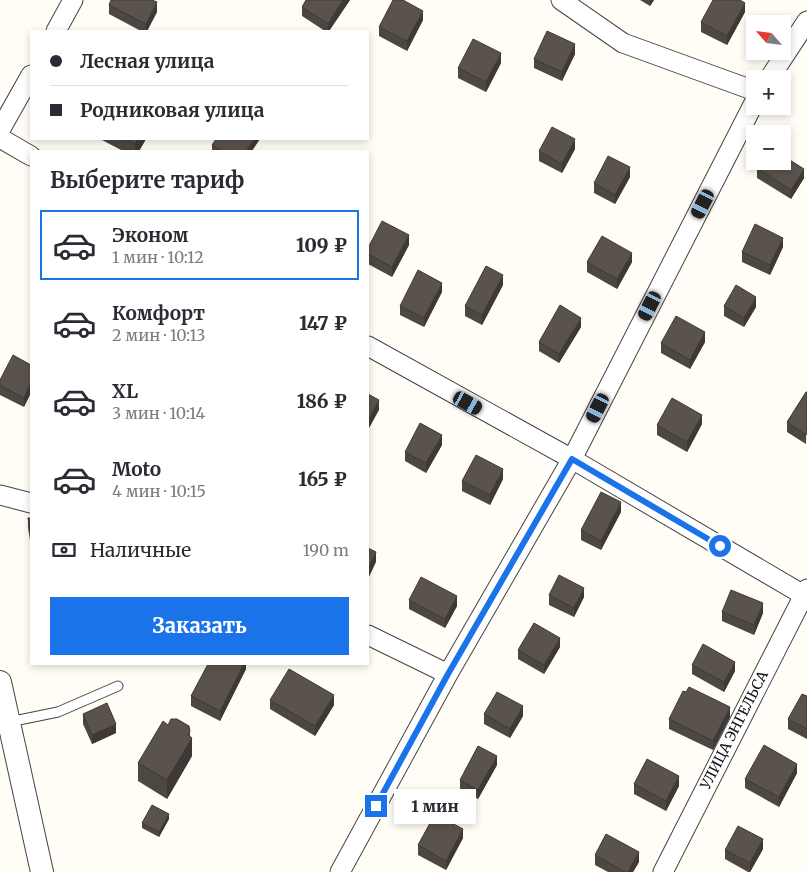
<!DOCTYPE html>
<html lang="ru">
<head>
<meta charset="utf-8">
<style>
	:root { --surface:#fff; --page:#f2f2f3; --text:#2b2b33; --muted:#7c7c81; --line:#e1e1e2; --accent:#1a73e8 }
	body { margin:0; font-family:Merriweather,serif; background:var(--page); color:var(--text); height:100vh; display:flex; flex-direction:column; font-size:19px; white-space:nowrap }
	* { box-sizing:border-box; margin:0 }
	p { font-size:16px; color:var(--muted) }
	.icon { flex:none; width:28px; height:28px; fill:none; stroke:currentColor; stroke-width:2; stroke-linecap:round; stroke-linejoin:round }
	.map { position:relative; flex:1; overflow:hidden }
	.sheet { position:absolute; left:30px; top:150px; width:339px; height:515px; display:flex; flex-direction:column; background:var(--surface); border-radius:0px; box-shadow:0 2px 8px #0003 }
	.sheet>* { flex:none }
	.banner { position:absolute; left:30px; top:30px; width:339px; height:110px; border-radius:0px; box-shadow:0 2px 8px #0003; display:grid; align-content:center; height:110px; padding:0 20px; background:var(--surface) }
	.needle { width:32px; rotate:298deg }
	.controls { position:absolute; left:746px; top:15px; display:grid; gap:10px }
	.controls a { display:grid; place-items:center; width:45px; height:45px; border-radius:0px; background:var(--surface); box-shadow:0 2px 8px #0003; font-size:25px }
	.end { position:absolute; width:22px; height:22px; margin:-11px; border:6px solid #1a73e8; background:#fff; box-shadow:0 0 0 2px #fff }
	.from { border-radius:50% }
	.bubble { position:absolute; height:35px; border-radius:0px; background:var(--surface); box-shadow:0 2px 8px #0003; font-size:16px; font-weight:800; line-height:35px; text-align:center }
	.car { position:absolute; width:15px; height:30px; margin:-15px -8px; border-radius:6px; box-shadow:0 0 4px 1px #0007; background:linear-gradient(#222 24%,#8ab4d8 0 40%,#222 0 76%,#8ab4d8 0 86%,#222 0) }
	.banner b { display:flex; align-items:center; gap:18px; height:48px; font-size:19px }
	.banner b+b { border-top:1px solid var(--line) }
	.banner i { width:12px; height:12px; background:var(--text) }
	ul { padding:0; list-style:none }
	li { display:flex; align-items:center; gap:15px; height:70px; margin:0 10px 8px; padding:0 10px; border:2px solid transparent; border-radius:0px }
	li div { flex:1 }
	li b { display:block; font-size:19px }
	li em { font-style:normal; font-weight:800 }
	li.current { border-color:var(--accent) }
	li>.icon { width:45px; height:45px; stroke-width:1.5 }
	h2 { padding:0 20px; font-size:22px; line-height:60px }
	.pay { display:flex; align-items:center; gap:12px; height:55px; padding:0 20px; font-size:19px }
	.pay p { margin-inline-start:auto }
	.action { display:flex; gap:10px; margin-top:auto; padding:10px 20px }
	.action a { flex:1; height:58px; border-radius:0px; background:var(--accent); color:#fff; font-size:20px; font-weight:800; line-height:58px; text-align:center }
	.map>svg:first-child { display:block }
	.lines { fill:none; stroke-linecap:round; stroke-linejoin:round }
	.service-casing { stroke:#444; stroke-width:11 }
	.minor-casing { stroke:#444; stroke-width:21 }
	.tertiary-casing { stroke:#444; stroke-width:24 }
	.service { stroke:#fff; stroke-width:9 }
	.minor { stroke:#fff; stroke-width:19 }
	.tertiary { stroke:#fff; stroke-width:22 }
	.wall { fill:#4d4742 }
	.shaded-wall { fill:#3f3936 }
	.building { fill:#5a524d; stroke:#3f3936 }
	.route { stroke:#1a73e8; stroke-width:6 }
	.labels { text-anchor:middle; dominant-baseline:central; stroke-width:5; stroke-linejoin:round; paint-order:stroke }
	.street-label { font-size:14px; fill:#111; stroke:#fff }
</style>
</head>
<body>
<div class="map">
<svg width="807" height="872" viewBox="0 0 807 872">
	<rect width="100%" height="100%" fill="#fffdf5"/>
	<g class="lines">
		<defs>
			<path id="service" d="M9,722L58,712L118,686"/>
			<path id="minor" d="M561,0L623,43L755,91
				M56,31L73,0
				M769,79L807,21
				M0,130L31,75
				M0,138L31,156
				M368,346L572,459L807,597
				M0,495L31,503
				M368,635L448,674
				M340,872L448,674L572,459L755,101
				M663,872L807,589"/>
			<path id="tertiary" d="M0,682L42,872"/>
		</defs>
		<!-- service casing -->
		<use href="#service" class="service-casing"/>
		<!-- minor casing -->
		<use href="#minor" class="minor-casing"/>
		<!-- tertiary casing -->
		<use href="#tertiary" class="tertiary-casing"/>
		<!-- service -->
		<use href="#service" class="service"/>
		<!-- minor -->
		<use href="#minor" class="minor"/>
		<!-- tertiary -->
		<use href="#tertiary" class="tertiary"/>
	</g>
	<!-- wall -->
	<path class="wall" d="M350,0L329,31H325L302,16V7Z
		M640,0H654L650,6Z
		M109,5L157,12L147,31H141L109,14Z
		M745,12L727,45L701,32V22Z
		M423,20L407,51L379,36V27Z
		M575,54L562,81L534,68V59Z
		M501,63L486,92L458,78V68Z
		M100,139H146L139,151H123Z
		M212,145L252,151H212Z
		M575,149L562,173L539,161V151Z
		M757,168L804,178L791,199L757,178Z
		M630,177L615,204L594,193V183Z
		M409,245L392,277L368,264V248Z
		M783,247L770,275L742,262V252Z
		M587,262H632L617,289L587,272Z
		M503,285L482,325L465,316V306Z
		M442,292L424,327L400,315V306Z
		M724,306L756,307L744,327L724,316Z
		M581,327L559,363L539,351V342Z
		M705,342L690,369L661,353V343Z
		M31,365L24,407L0,395V380Z
		M807,392L806,444L787,432V422Z
		M702,424L687,452L657,435V425Z
		M442,445L426,473L405,461V452Z
		M503,479L490,505L462,491V481Z
		M621,512L601,550L581,540V530Z
		M28,518H31V546L28,528Z
		M549,595L584,597L574,617L549,605Z
		M409,600L457,606L445,628L409,609Z
		M722,612L763,613L754,635L722,621Z
		M560,647L544,674L518,659V650Z
		M244,664H246V669L220,721L191,706V696Z
		M692,665L735,671L724,692L692,674Z
		M807,696V739L788,729V719Z
		M270,700L334,705L315,736L270,709Z
		M83,714L116,733L92,744L83,724Z
		M484,714L523,716L510,738L484,724Z
		M730,717L713,750L669,729V719Z
		M190,737L192,756L167,799L138,781V763Z
		M497,765L478,799L460,789V780Z
		M797,773L779,807L745,788V779Z
		M634,784L679,786L666,811L634,794Z
		M169,819L159,837L142,828V823Z
		M463,838L446,870L418,855V845Z
		M763,849L750,872H748L725,859V850Z
		M595,855L639,862L633,872H608L595,865Z"/>
	<!-- shaded-wall -->
	<path class="shaded-wall" d="M343,0H350L329,31H328V24Z
		M650,0H654L650,6Z
		M157,2V12L147,31H146V24Z
		M745,3V12L727,45V36Z
		M423,11V20L407,51V41Z
		M575,44V54L562,81V72Z
		M501,53V63L486,92V82Z
		M138,139H146L139,151H135V144Z
		M254,139H260L252,151H246Z
		M575,139V149L562,173V164Z
		M630,167V177L615,204V195Z
		M804,169V178L791,199V190Z
		M409,235V245L392,277V267Z
		M783,238V247L770,275V265Z
		M632,253V262L617,289V279Z
		M503,275V285L482,325V315Z
		M442,283V292L424,327V318Z
		M756,297V307L744,327V318Z
		M581,318V327L559,363V354Z
		M705,332V342L690,369V360Z
		M31,383V393L24,407V398Z
		M379,400V410L368,430V421Z
		M702,415V424L687,452V442Z
		M442,435V445L426,473V463Z
		M503,469V479L490,505V495Z
		M621,502V512L601,550V541Z
		M376,552V562L368,579V569Z
		M584,588V597L574,617V608Z
		M457,596V606L445,628V619Z
		M763,603V613L754,635V625Z
		M560,638V647L544,674V665Z
		M735,662V671L724,692V682Z
		M244,664H246V669L220,721V711Z
		M334,695V705L315,736V726Z
		M523,706V716L510,738V729Z
		M730,707V717L713,750V741Z
		M116,724V733L92,744V735Z
		M190,731V741L192,738V756L167,799V780Z
		M497,756V765L478,799V790Z
		M797,764V773L779,807V797Z
		M679,776V786L666,811V801Z
		M169,814V819L159,837V832Z
		M463,829V838L446,870V861Z
		M763,839V849L750,872V863Z
		M639,852V862L633,872H628Z"/>
	<!-- building -->
	<path class="building" d="M111,0H152L157,2L146,24L109,5Z
		M306,0H343L328,24L302,7Z
		M393,0H403L423,11L407,41L379,27Z
		M713,0H740L745,3L727,36L701,22Z
		M547,31L575,44L562,72L534,59Z
		M473,39L501,53L486,82L458,68Z
		M552,127L575,139L562,164L539,151Z
		M126,139H138L135,144Z
		M216,139H254L246,151H222L212,145Z
		M782,155L804,169L791,190L757,168L761,161H782Z
		M608,156L630,167L615,195L594,183Z
		M382,221L409,235L392,267L368,254V248Z
		M755,224L783,238L770,265L742,252Z
		M602,236L632,253L617,279L587,262Z
		M486,266L503,275L482,315L465,306Z
		M418,270L442,283L424,318L400,306Z
		M736,285L756,297L744,318L724,306Z
		M560,305L581,318L559,354L539,342Z
		M676,316L705,332L690,360L661,343Z
		M13,355L31,365V383L24,398L0,385V380Z
		M806,392H807V433L806,435L787,422Z
		M368,394L379,400L368,421Z
		M672,398L702,415L687,442L657,425Z
		M420,423L442,435L426,463L405,452Z
		M476,455L503,469L490,495L462,481Z
		M601,492L621,502L601,541L581,530Z
		M28,518H31V536Z
		M368,548L376,552L368,569Z
		M559,575L584,588L574,608L549,595Z
		M421,577L457,596L445,619L409,600Z
		M731,590L763,603L754,625L722,612Z
		M534,623L560,638L544,665L518,650Z
		M703,644L735,662L724,682L692,665Z
		M208,664H244L220,711L191,696Z
		M289,669L334,695L315,726L270,700Z
		M689,687L730,707L713,741L669,719L683,691L686,692Z
		M497,692L523,706L510,729L484,714Z
		M802,694L807,696V729L788,719Z
		M107,703L116,724L92,735L83,714Z
		M171,719H177L189,726L190,731L188,735L192,738L167,780L138,763L163,721L168,725Z
		M764,745L797,764L779,797L745,779Z
		M478,746L497,756L478,790L460,780Z
		M647,759L679,776L666,801L634,784Z
		M152,805L169,814L159,832L142,823Z
		M435,814L463,829L446,861L418,845Z
		M738,826L763,839L750,863L725,850Z
		M606,834L639,852L628,872H625L595,855Z"/>
	<g class="lines">
		<!-- route -->
		<path class="route" d="M376,806L448,674L572,459L720,546"/>
	</g>
	<g class="labels">
		<!-- street labels -->
		<g class="street-label">
			<text transform="translate(734 730) rotate(-63)">УЛИЦА ЭНГЕЛЬСА</text>
		</g>
	</g>
</svg>
<div class="controls">
<a><svg class="needle" viewBox="-14 -14 28 28"><path d="M0-13l5 13h-10z" fill="#e53935"/><path d="M0 13l5-13h-10z" fill="#7c7c81"/></svg></a>
<a>+</a>
<a>−</a>
</div>
<i class="end from" style="left:720px;top:546px"></i>
<i class="end" style="left:376px;top:806px"></i>
<div class="bubble" style="left:394px;top:789px;width:82px">1 мин</div>
<i class="car" style="left:703px;top:204px;rotate:207deg"></i>
<i class="car" style="left:650px;top:306px;rotate:207deg"></i>
<i class="car" style="left:468px;top:403px;rotate:119deg"></i>
<i class="car" style="left:598px;top:408px;rotate:207deg"></i>
<div class="banner">
<b><i class="from"></i>Лесная улица</b>
<b><i></i>Родниковая улица</b>
</div>
<section class="sheet">
<h2>Выберите тариф</h2>
<ul>
<li class="current"><svg class="icon" aria-label="car" viewBox="0 0 24 24"><path d="M5 17H2v-5l4-1 3-4h7l3 4 3 1v5h-3M9 17h6M6 11h13"/><circle cx="7" cy="17" r="2"/><circle cx="17" cy="17" r="2"/></svg><div><b>Эконом</b><p>1 мин · 10:12</p></div><em>109 ₽</em></li>
<li><svg class="icon" aria-label="car" viewBox="0 0 24 24"><path d="M5 17H2v-5l4-1 3-4h7l3 4 3 1v5h-3M9 17h6M6 11h13"/><circle cx="7" cy="17" r="2"/><circle cx="17" cy="17" r="2"/></svg><div><b>Комфорт</b><p>2 мин · 10:13</p></div><em>147 ₽</em></li>
<li><svg class="icon" aria-label="car" viewBox="0 0 24 24"><path d="M5 17H2v-5l4-1 3-4h7l3 4 3 1v5h-3M9 17h6M6 11h13"/><circle cx="7" cy="17" r="2"/><circle cx="17" cy="17" r="2"/></svg><div><b>XL</b><p>3 мин · 10:14</p></div><em>186 ₽</em></li>
<li><svg class="icon" aria-label="car" viewBox="0 0 24 24"><path d="M5 17H2v-5l4-1 3-4h7l3 4 3 1v5h-3M9 17h6M6 11h13"/><circle cx="7" cy="17" r="2"/><circle cx="17" cy="17" r="2"/></svg><div><b>Moto</b><p>4 мин · 10:15</p></div><em>165 ₽</em></li>
</ul>
<div class="pay"><svg class="icon" aria-label="cash" viewBox="0 0 24 24"><path d="M3 7h18v10H3z"/><circle cx="12" cy="12" r="2"/></svg>Наличные<p>190 m</p></div>
<div class="action"><a>Заказать</a></div>
</section>
</div>
</body>
</html>
